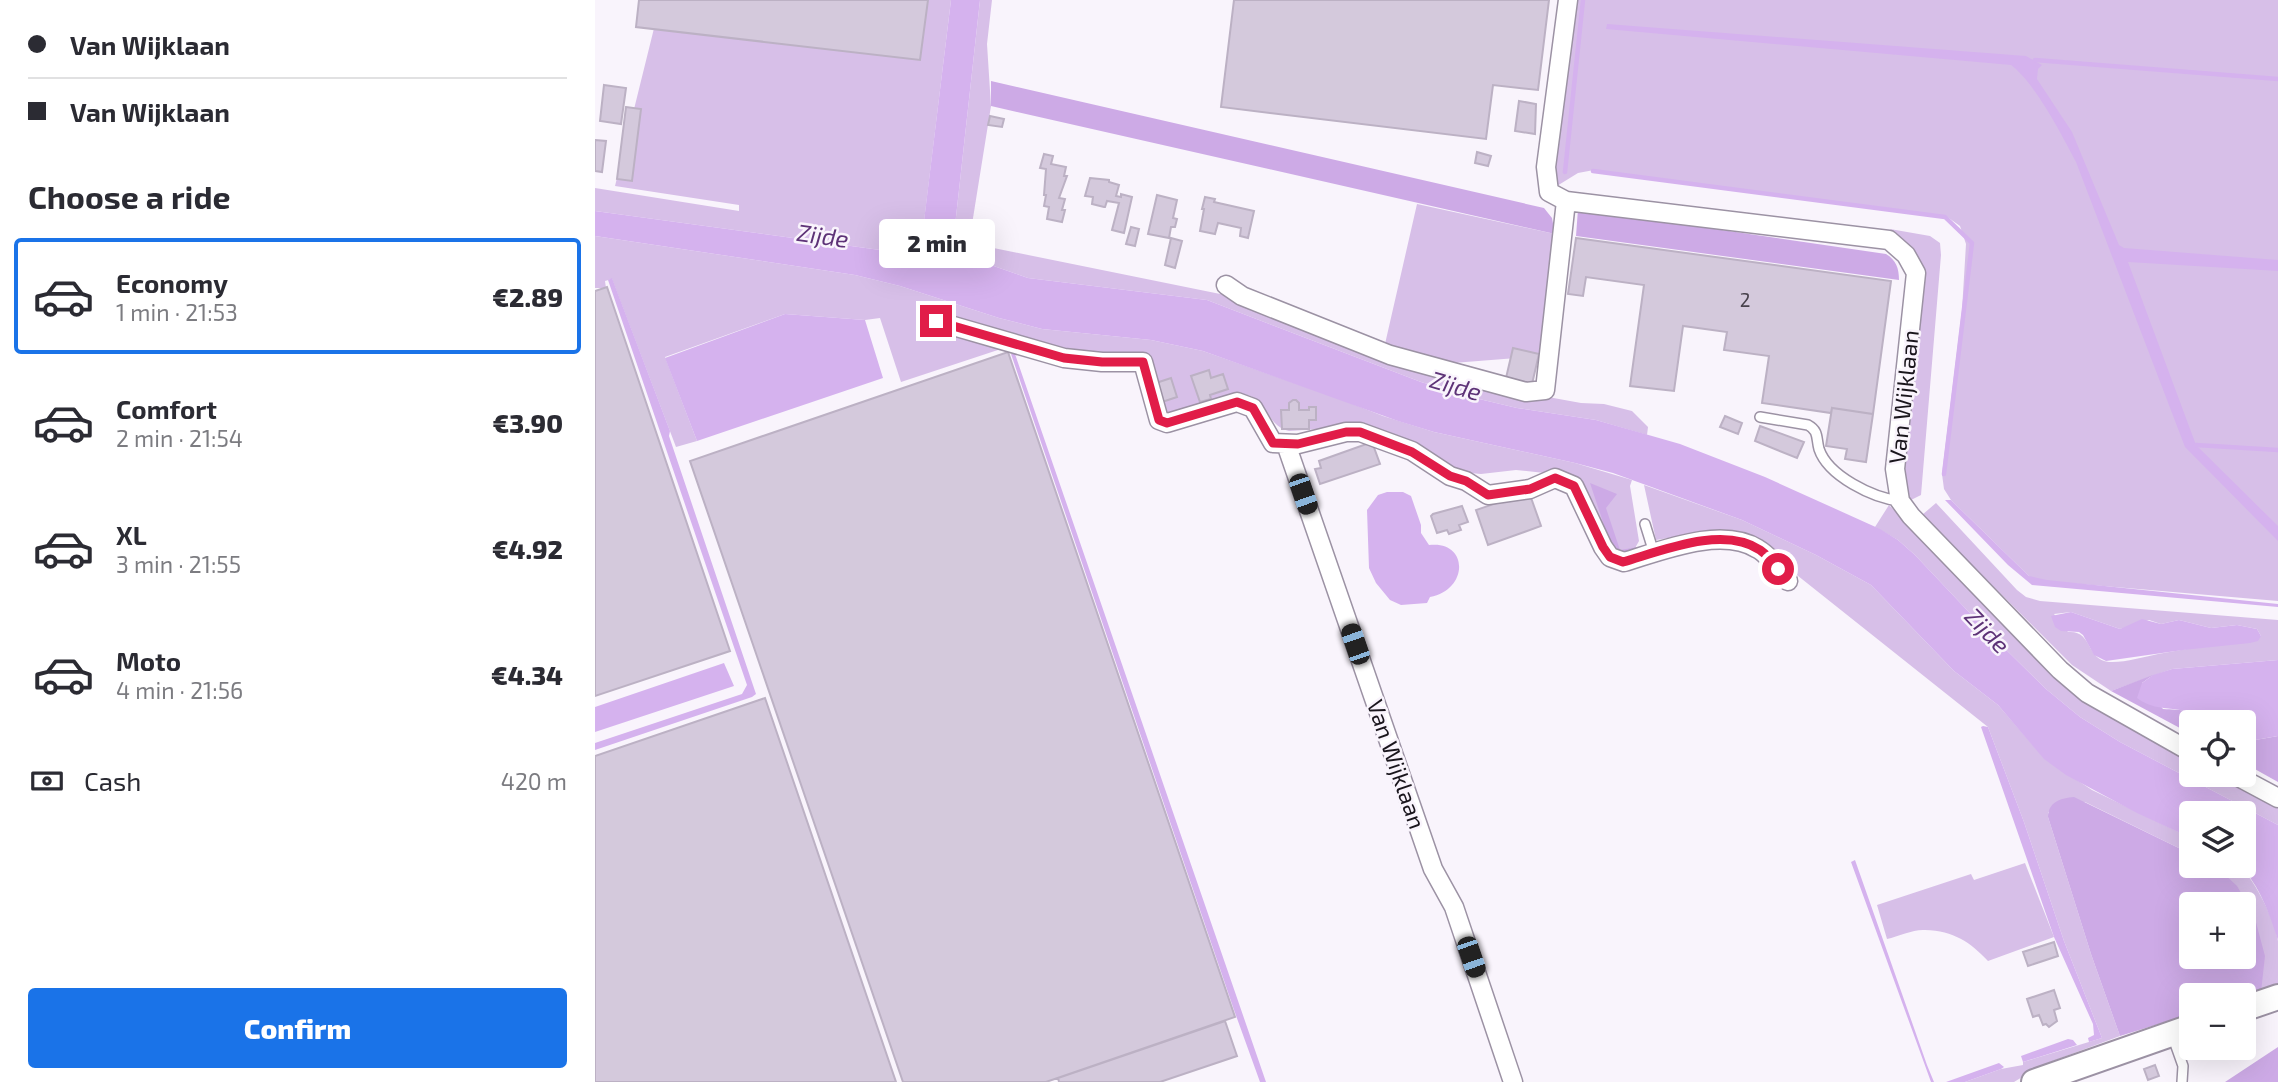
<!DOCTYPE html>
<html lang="en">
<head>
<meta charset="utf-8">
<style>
	:root { --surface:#fff; --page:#f7f7f7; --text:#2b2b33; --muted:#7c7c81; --line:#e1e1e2; --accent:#1a73e8 }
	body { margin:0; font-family:"Exo 2",sans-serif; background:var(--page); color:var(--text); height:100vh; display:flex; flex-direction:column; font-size:26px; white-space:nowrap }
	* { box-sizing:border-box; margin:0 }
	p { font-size:23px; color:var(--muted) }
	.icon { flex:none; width:38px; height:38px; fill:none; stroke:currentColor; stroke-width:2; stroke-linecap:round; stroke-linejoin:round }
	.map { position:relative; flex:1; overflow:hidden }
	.sheet { display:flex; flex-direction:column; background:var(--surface); width:595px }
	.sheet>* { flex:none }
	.banner { display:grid; align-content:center; height:154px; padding:0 28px; background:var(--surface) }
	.buttons { position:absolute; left:1584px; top:710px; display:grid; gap:14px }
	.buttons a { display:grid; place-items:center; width:77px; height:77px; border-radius:7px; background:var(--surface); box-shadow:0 7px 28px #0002; font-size:35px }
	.end { position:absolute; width:32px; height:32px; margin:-16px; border:9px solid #e11d48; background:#fff; box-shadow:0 0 0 4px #fff }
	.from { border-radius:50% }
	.bubble { position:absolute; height:49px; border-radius:7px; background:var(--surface); box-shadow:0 7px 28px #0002; font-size:23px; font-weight:800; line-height:49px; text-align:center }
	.car { position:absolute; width:21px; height:42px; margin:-21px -10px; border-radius:9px; box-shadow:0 0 5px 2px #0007; background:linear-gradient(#222 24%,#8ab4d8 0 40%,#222 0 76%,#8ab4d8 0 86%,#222 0) }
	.banner b { display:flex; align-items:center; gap:24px; height:66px; font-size:26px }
	.banner b+b { border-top:2px solid var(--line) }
	.banner i { width:18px; height:18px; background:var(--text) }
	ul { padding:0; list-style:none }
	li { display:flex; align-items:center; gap:21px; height:116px; margin:0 14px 10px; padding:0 14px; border:4px solid transparent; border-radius:7px }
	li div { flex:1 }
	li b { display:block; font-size:26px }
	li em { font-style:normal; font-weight:800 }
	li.on { border-color:var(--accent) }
	li>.icon { width:63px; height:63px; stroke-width:1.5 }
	h2 { padding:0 28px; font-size:32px; line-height:84px }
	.pay { display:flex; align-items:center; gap:18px; height:77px; padding:0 28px; font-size:26px }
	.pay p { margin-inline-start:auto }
	.button { display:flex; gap:14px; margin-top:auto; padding:14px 28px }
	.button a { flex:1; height:80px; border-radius:7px; background:var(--accent); color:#fff; font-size:28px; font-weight:800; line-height:80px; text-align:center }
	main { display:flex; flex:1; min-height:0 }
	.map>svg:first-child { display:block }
	.green { fill:#d7bfe8; fill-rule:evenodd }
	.forest { fill:#cdaae6; fill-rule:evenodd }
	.water { fill:#d5b2ee }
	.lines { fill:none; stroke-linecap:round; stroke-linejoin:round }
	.stream { stroke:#d5b2ee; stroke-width:4.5 }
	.building { fill:#d4c9dc; stroke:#bcb1c4; stroke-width:2 }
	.lane-casing { stroke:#9c92a4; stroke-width:12 }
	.street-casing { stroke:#9c92a4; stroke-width:21 }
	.secondary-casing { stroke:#9c92a4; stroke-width:28 }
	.lane { stroke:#fff; stroke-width:9 }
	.street { stroke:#fff; stroke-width:18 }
	.secondary { stroke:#fff; stroke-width:24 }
	.route { stroke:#e11d48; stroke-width:9 }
	.labels { text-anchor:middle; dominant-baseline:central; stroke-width:5; stroke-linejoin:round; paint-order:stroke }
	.number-label { font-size:19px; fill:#48424c }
	.street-label { font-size:23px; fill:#19151c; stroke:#f9f4fc }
	.water-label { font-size:24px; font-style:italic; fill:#5d3277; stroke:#f9f4fc }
</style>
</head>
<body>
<main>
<section class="sheet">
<div class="banner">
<b><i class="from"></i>Van Wijklaan</b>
<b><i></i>Van Wijklaan</b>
</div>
<h2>Choose a ride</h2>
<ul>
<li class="on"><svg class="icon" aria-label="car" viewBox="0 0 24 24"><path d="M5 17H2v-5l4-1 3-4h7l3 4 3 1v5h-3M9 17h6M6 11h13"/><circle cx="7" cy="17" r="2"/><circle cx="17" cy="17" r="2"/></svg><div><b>Economy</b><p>1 min · 21:53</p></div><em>€2.89</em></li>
<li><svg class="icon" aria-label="car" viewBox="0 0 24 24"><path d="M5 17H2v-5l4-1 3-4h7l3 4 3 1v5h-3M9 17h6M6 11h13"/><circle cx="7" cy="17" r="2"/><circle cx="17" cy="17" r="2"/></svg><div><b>Comfort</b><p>2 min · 21:54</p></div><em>€3.90</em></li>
<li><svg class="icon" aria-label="car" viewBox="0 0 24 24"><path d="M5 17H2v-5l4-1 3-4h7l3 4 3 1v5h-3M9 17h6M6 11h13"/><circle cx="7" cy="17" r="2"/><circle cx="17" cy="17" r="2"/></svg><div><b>XL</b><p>3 min · 21:55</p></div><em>€4.92</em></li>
<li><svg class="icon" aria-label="car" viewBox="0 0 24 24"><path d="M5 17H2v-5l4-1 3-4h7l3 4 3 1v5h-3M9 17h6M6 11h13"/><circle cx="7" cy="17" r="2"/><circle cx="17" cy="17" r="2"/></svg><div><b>Moto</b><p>4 min · 21:56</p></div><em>€4.34</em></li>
</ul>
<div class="pay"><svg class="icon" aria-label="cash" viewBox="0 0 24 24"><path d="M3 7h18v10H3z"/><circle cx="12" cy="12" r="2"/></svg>Cash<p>420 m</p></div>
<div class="button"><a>Confirm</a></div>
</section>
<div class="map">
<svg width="1683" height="1082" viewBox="0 0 1683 1082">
	<rect width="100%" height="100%" fill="#f9f4fc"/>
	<!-- green -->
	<path class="green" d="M66,0H356L327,238L319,250L307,253L0,211V188L144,211V205L20,186Z
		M385,0H397L392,44L396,106L374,243L640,297L942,395L986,403L1009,404L1037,411L1053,427L1052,435L1001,420L922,408L880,398L826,382L612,300L433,278L373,257L359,235Z
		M983,0H1683V601L1438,580L1356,500L1349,489L1347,474L1367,310L1371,244L1365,226L1351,216L999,170L983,173L957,189Z
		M822,204L960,234L947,356L858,363L790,344Z
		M1295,229L1335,236L1345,243L1346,255L1326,495L1314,501L1307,493L1323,285L1313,249Z
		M0,236L260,275L305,286L404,318L447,329L556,340L608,351L745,399L788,416L839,432L980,463L1037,480L1035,486L1044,541L1039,550L1029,554L1009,537L999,504L986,484L959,474L921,470L886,474L864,472L814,443L772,426L694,431C668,425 674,393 643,394L572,415L553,361L438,347L330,314L337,335L363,330L418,345L306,382L285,318L270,320L190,314L70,357L102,441L81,447L17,279L10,281L11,288H0Z
		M1049,485L1147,520L1221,555L1276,585L1359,671L1403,705L1450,759L1497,790L1596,838V854L1490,802L1453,812V817L1496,954L1525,1036L1447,1065L1419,1082H1370L1406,1069L1428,1065V1062L1507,1038L1469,941L1429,822L1393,727L1154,537L1110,532L1061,540Z
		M1341,503L1422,590L1431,597L1445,601L1683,620V660L1577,669L1516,691L1477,665L1327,515ZM1476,612L1525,629L1554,620L1566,624L1584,620L1616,628L1642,625L1662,629L1666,636C1632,642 1597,648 1563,654C1548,657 1529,663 1514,662C1490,659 1498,630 1473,632L1459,614Z
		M1294,505L1423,635L1596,756V775H1631L1683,806V825L1525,742L1485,717L1451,689L1388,627L1320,555L1303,540L1280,527Z
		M1430,863L1459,937L1393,961C1375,942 1359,931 1330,930C1319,929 1304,936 1292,939L1282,905L1376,874L1379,880Z
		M1619,866H1645C1660,881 1680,920 1683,941C1683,955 1683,971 1683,986L1666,992L1659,915L1625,870Z"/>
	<!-- forest -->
	<path class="forest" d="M396,81L949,208L957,218L960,234L396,106Z
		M983,209L1291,254C1301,260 1304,268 1304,280L981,236Z
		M995,483L1022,494L1011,508L1025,550L1043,547L1042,552L1019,555Z
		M1558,675L1547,683L1568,709C1585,710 1599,709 1609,723H1596V734L1516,691Z
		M1683,736V782L1649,763V742Z
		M1479,797L1596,854V866H1619L1625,870L1642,886L1659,915L1670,956L1666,992L1649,998L1648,996H1596V1014L1525,1036L1496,954L1453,817C1453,802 1466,798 1479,797ZM1596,905H1648V957H1596Z
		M1683,1047V1082H1630Z"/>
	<!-- water -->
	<path class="water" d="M356,0H385L359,235L373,257L433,278L612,300L826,382L880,398L922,408L1001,420L1085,444L1170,477L1285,529L1303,540L1320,555L1388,627L1451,689L1485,717L1525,742L1683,825V940C1675,915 1664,884 1645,866H1648V814H1596V838L1542,813L1471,775L1449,759L1403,705L1359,671L1276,585L1221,555L1147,520L1018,473L980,463L839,432L803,421L608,351L556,340L447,329L404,318L305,286L260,275L0,236V211L307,253L319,250L327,237Z
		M1012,24L1431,56L1447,65L1443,69L1442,79L1477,132L1524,245L1529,248L1683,260V271L1533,262L1601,445L1683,526V541L1590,447L1481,162C1467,135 1440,83 1416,65L1011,29Z
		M17,278L75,431L74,436L161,694L157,697L0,750V743L147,694L152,685L13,280Z
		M190,314L270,320L288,378L102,441L70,358Z
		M416,354H420L671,1082H665L639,1010Z
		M792,492H808L816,496L826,525V533L834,545C874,540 874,590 835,597L832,603L806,605L795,600L781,583L774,568L772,510L783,495Z
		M1350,500H1356L1434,576L1452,580L1683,604V607L1437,585L1413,565Z
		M1476,612L1525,629L1547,619L1566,624L1584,620L1616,628L1642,625L1662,629L1666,636L1663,641L1655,643L1588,650L1511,661L1499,655L1488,635L1484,632L1466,631L1460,627L1456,616Z
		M1683,660V736L1649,742L1648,723H1609C1592,701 1565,716 1542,698L1547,683L1558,675L1577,669Z
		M129,663L139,686L0,732V707Z
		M1388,726L1393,727L1429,822L1469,941L1507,1038L1494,1042L1493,1038L1499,1035L1498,1024L1459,937L1386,727Z
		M1260,860L1332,1065L1339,1082H1336L1256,862Z
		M1473,1039L1478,1040L1482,1045L1428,1062L1426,1056Z
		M1404,1063L1409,1067L1406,1069L1370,1082H1351Z"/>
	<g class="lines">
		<!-- stream -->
		<path class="stream" d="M1440,60L1683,79
			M998,171L1350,217L1377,243L1349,474
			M970,172L988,0
			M1601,445L1683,450"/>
	</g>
	<!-- building -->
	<path class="building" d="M44,0H333L325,60L41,27Z
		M639,0H954L943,90L898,85L891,139L626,107Z
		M9,85L31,88L26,124L5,121Z
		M924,101L941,104L940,134L920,131Z
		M31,107L46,109L37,181L22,179Z
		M395,116L409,119L407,127L393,125Z
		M0,140L11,141L7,172L0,171Z
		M882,152L896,156L893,166L880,163Z
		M449,154L458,156L456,164L471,167L469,176H472L464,198L470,199L467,210H470L467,222L452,219L454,207L449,206L451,195H449L451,169L445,168Z
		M495,178L514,180V182L524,185L521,196L526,197V194L537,197L529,233L517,230L524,203L512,201L510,207H509L497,204L498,197L490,196Z
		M562,195L582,200L578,218L582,219L580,227H576L574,238L553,234Z
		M610,197L620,199L619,202L659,211L653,238L645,236L646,228L623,223L620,234L605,231L609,209H607Z
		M536,227L544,229L540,246L531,244Z
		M576,238L587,241L580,268L570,265Z
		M981,238L1296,281L1278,414L1237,408L1236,413L1167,403L1174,356L1129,350L1132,332L1088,326L1079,391L1035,386L1049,285L991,277L988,296L973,294Z
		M12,287L135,651L0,696V291Z
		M918,348L944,354L937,384L911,378Z
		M413,352L640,1017L451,1082H308L95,461Z
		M614,370L616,378L628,374L633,389L615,395L616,399L605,402L596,376Z
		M576,378L582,397L567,402L561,383Z
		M698,400H701L704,403V410H714V407H721V420H714V429H687L686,410H694V403Z
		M1237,408L1278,414L1271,462L1250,459L1252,449L1231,446Z
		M1130,416L1147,423L1143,434L1125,427Z
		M1165,426L1209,442L1202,458L1160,441Z
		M777,442L785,464L725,484L720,469L726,468L724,461Z
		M934,492L946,526L893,545L881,510Z
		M867,506L873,522L864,525L866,530L854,534L852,530L842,533L836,516L838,514Z
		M170,698L301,1082H0V756Z
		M1459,942L1463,956L1433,966L1428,952Z
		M1459,990L1465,1008L1459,1010L1462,1021L1454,1027L1451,1024L1448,1025L1444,1015L1438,1017L1432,999Z
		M630,1021L642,1056L565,1082H464L463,1078Z
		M1560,1065L1564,1076L1553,1080L1549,1069Z"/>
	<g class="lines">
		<defs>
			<path id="lane" d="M1165,417L1213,425C1224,431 1221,438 1224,449C1233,476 1278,498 1305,501
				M1050,524L1059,553
				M1577,1035L1588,1066L1587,1082"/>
			<path id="street" d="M971,201L954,192L951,167L973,0
				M631,285L647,296L795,355L931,392L950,390L971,201L1294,240L1311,255L1321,273L1300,469L1305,501L1316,516L1465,670L1492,693L1596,752
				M341,321L469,358L507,362H548L564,420L572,423L642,402L658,408L678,443L703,444L751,432H765L817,451L855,476L871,481L893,495L935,489L960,478L979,486L1008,547L1015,557L1029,562C1066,551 1126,526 1163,549C1175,556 1184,570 1193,581
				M691,444L838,869L859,907L918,1082
				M1640,775L1683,798"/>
			<path id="secondary" d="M1648,1009L1683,997
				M1439,1082L1596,1027"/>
		</defs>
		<!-- lane casing -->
		<use href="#lane" class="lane-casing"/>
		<!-- street casing -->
		<use href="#street" class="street-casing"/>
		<!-- secondary casing -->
		<use href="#secondary" class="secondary-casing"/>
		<!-- lane -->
		<use href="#lane" class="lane"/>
		<!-- street -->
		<use href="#street" class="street"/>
		<!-- secondary -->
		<use href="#secondary" class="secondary"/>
	</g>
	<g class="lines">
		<!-- route -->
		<path class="route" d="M341,321L469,358L507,362H548L564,420L572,423L642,402L658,408L678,443L703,444L751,432H765L817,452L855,476L871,481L893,495L935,489L960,478L979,486L1008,547L1015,557L1028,562C1066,551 1128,525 1165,550C1172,555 1178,562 1183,569"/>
	</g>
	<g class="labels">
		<!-- number labels -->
		<g class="number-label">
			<text x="1150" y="299">2</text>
		</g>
		<!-- street labels -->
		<g class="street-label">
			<text transform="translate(1308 397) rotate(-84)">Van Wijklaan</text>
			<text transform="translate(802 764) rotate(71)">Van Wijklaan</text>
		</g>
		<!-- water labels -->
		<g class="water-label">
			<text transform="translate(228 235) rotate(8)">Zijde</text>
			<text transform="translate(861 385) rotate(16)">Zijde</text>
			<text transform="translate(1393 630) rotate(46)">Zijde</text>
		</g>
	</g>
</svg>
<div class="buttons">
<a><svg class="icon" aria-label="locate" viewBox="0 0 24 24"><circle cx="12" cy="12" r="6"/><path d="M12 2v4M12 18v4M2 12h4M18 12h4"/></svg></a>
<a><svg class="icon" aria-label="layers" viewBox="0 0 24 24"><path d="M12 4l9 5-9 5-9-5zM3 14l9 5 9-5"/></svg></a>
<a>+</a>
<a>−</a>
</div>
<i class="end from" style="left:1183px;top:569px"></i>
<i class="end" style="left:341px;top:321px"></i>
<div class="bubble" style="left:284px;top:219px;width:116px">2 min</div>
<i class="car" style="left:708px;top:494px;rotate:161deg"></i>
<i class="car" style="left:760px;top:644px;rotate:341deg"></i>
<i class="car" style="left:876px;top:957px;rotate:161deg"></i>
</div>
</main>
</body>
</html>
